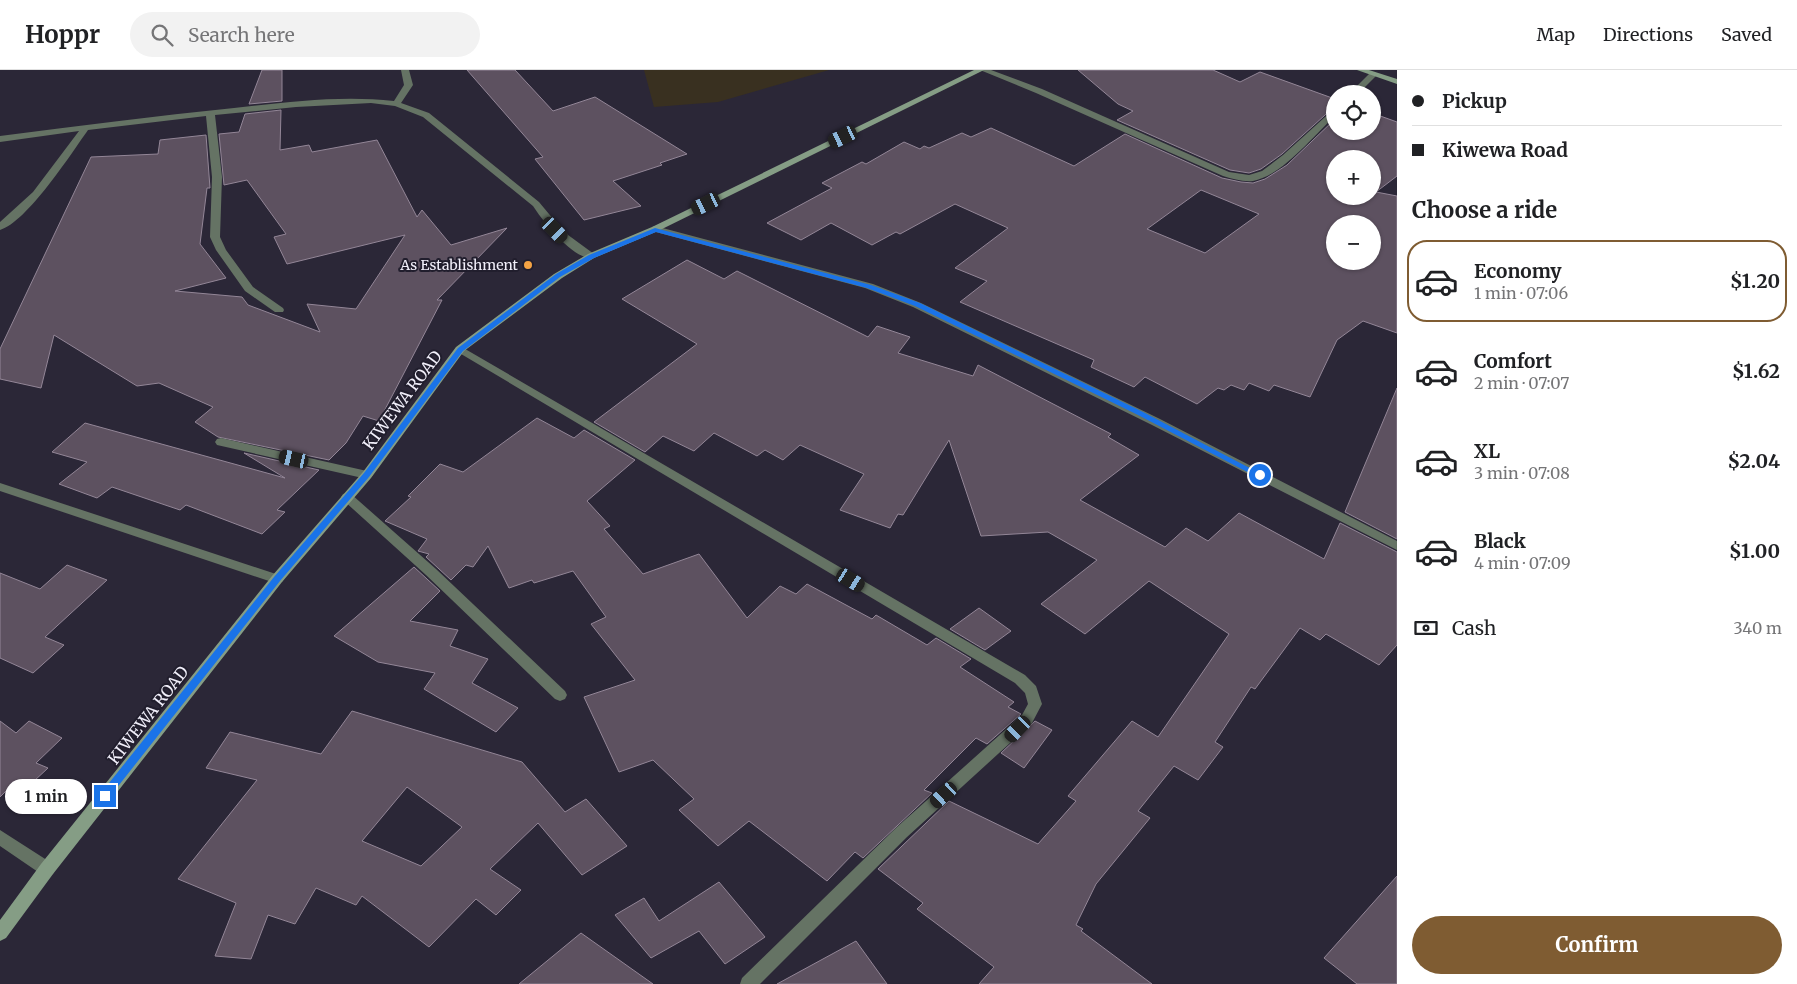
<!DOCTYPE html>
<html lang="en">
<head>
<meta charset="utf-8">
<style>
	:root { --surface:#fff; --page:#f2f2f2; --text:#202124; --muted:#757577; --line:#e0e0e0; --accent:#7f5c32 }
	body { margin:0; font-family:Merriweather,serif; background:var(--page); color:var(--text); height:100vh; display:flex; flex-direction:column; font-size:19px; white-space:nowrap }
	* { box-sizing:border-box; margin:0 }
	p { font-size:16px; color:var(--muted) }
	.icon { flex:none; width:28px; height:28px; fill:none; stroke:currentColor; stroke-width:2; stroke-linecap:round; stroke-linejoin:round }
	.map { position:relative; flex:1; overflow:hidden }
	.drawer { display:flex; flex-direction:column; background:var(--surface); width:400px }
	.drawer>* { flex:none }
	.top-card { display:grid; align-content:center; height:110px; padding:0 15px; background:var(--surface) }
	.fabs { position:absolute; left:1326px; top:15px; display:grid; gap:10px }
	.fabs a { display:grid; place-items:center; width:55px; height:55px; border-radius:50%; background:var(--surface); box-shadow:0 1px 4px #0004; font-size:25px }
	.end { position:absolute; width:22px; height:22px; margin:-11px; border:6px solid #1a73e8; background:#fff; box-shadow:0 0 0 2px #fff }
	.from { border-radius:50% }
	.bubble { position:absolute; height:35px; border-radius:18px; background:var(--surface); box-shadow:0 1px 4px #0004; font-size:16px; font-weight:700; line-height:35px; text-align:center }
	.car { position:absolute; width:15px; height:30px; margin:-15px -8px; border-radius:6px; box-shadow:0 0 4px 1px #0007; background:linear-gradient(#222 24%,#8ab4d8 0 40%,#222 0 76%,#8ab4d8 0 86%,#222 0) }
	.top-card b { display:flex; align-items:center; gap:18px; height:48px; font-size:19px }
	.top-card b+b { border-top:1px solid var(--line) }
	.top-card i { width:12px; height:12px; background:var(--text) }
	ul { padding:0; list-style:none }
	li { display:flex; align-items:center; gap:15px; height:82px; margin:0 10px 8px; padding:0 5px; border:2px solid transparent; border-radius:20px }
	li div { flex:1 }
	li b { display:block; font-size:19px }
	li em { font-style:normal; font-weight:700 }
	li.selected { border-color:var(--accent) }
	li>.icon { width:45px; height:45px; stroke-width:1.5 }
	h2 { padding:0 15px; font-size:22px; line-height:60px }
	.pay { display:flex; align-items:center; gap:12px; height:55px; padding:0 15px; font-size:19px }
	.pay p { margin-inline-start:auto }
	.action { display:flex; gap:10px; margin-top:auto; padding:10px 15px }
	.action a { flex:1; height:58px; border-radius:30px; background:var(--accent); color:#fff; font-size:20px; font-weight:700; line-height:58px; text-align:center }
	header { display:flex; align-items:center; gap:30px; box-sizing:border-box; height:70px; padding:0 25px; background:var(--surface); border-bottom:1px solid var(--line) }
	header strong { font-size:24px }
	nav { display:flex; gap:28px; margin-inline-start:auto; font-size:18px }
	.search { width:350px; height:45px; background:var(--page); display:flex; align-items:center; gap:12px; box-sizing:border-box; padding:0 18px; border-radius:28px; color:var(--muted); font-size:19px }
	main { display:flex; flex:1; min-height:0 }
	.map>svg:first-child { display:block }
	.industrial { fill:#393020 }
	.building { fill:#5d5160; stroke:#938697; fill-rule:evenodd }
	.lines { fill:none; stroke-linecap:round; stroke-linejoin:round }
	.street { fill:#657364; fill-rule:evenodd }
	.secondary { fill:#859d85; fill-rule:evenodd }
	.route { fill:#1a73e8 }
	.poi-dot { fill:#f4a344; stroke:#211e2d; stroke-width:2 }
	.labels { text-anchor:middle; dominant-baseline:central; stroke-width:4; stroke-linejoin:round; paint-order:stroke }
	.far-poi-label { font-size:14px; fill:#f1effa; stroke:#211e2d; text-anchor:end }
	.street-label { font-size:16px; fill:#f1effa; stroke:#211e2d }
</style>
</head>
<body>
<header>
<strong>Hoppr</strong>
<div class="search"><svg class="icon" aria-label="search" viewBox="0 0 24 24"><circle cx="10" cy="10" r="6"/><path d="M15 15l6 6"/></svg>Search here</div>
<nav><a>Map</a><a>Directions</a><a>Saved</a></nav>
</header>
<main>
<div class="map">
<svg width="1397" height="914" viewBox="0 0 1397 914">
	<rect width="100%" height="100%" fill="#2b2737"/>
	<!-- industrial -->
	<path class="industrial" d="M644,0H829L718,32L654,37Z"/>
	<!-- building -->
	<path class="building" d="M262,0H282V31L249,34Z
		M467,0H515L553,41L595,27L687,84L660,93L662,95L613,111L641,136L584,150L535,89L543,87Z
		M1078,0H1213L1240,12L1260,2L1335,29V36L1282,84L1261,99L1249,103L1230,100L1117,50L1133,41L1118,34Z
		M281,40L280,80L309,75L312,82L377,70L417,147L422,140L451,175L507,158L437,230H442L379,351L363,346L346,373L329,390L218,367L195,352L213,337L159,313L137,316L54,265L41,318L0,309V279L91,87L158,84L160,70L206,65L210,118H207L200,174L226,208L175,221L242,227L248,235L320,262L307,234L356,239L405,165L287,194L274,167L286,164L247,110L224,115L219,64L239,62L245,44Z
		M1372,43L1397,52V106L1376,122L1397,126V263L1363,251L1337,270L1310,327L1274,315L1269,321L1249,313L1244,320L1231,315L1224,320L1218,318L1197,334L1145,307L1134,317L1091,297L1094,290L960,232L987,211L955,198L1008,158L955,134L900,164L896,162L872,175L831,153L801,170L767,153L832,118L822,113L862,92L866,94L904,72L920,79L924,76L929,78L962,63L971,67L991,58L1074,96L1125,64L1222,108L1241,112L1253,113L1265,109L1287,95L1335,49V61H1372ZM1335,89H1372V126H1335ZM1201,120L1259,144L1205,183L1147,159ZM1335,154H1372V191H1335Z
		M687,190L724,209L737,201L868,267L877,256L910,267L898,283L973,306L978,295L1111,364L1108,367L1139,385L1080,430L1165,477L1186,458L1208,471L1239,443L1324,489L1340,453L1397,482V575L1379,595L1326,564L1320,570L1300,558L1255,619L1251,617L1215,672L1223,677L1198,710L1174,696L1138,741L1150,748L1096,814L1076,855L1083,859L1081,861L1152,914H979L994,897L917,839L923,833L878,799L949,731L1038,774L1076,731L1068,726L1132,651L1158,667L1229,564L1149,511L1085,564L1041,534L1097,490L1048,462L981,466L949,370L903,445L898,444L890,458L840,440L864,404L800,375L783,390L765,380L757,386L714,363L694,381L663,366L645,382L594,352L697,274L622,229Z
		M1397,318V469L1345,442Z
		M537,348L574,368L584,360L635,390L587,431L610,456L604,459L643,504L699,484L747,548L780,516L796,524L807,514L872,549L876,545L927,575L936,568L971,589L960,597L1014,632L1008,637L1021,644L987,674L976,668L924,720L932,723L863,788L855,782L827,811L749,751L718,776L679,740L694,729L653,690L619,702L584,627L635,610L591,554L606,547L573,501L534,513L532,510L509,518L488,476L473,497L466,495L451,510L426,487L429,484L418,481L427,469L385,451L411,427L408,426L440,394L463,402Z
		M85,353L285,408L244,383L319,400L277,440L285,442L262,464L186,435L180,440L112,417L97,428L59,414L87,392L52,382Z
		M67,495L107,510L45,567L64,575L33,603L0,588V503L40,519Z
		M414,497L440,521L410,551L458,560L450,576L488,589L472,613L518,638L496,662L424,619L435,603L378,592L334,566Z
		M979,538L1011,561L985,580L950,559Z
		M352,641L522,692L565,742L586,729L627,776L582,805L538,753L490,799L521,820L496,845L476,829L429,877L362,826L356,835L316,818L295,854L268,845L251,889L215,886L236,833L178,809L257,710L206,698L230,662L321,684ZM407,717L462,757L421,796L362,771Z
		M0,651L16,663L29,651L62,668L36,693L48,698L18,726L7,720L0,727Z
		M1035,651L1052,660L1024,698L1001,683Z
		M1397,806V914H1357L1324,888Z
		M719,812L765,867L725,894L699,861L651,888L615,845L644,828L659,851Z
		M581,863L653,914H519Z
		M856,871L887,914H777Z"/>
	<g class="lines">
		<!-- street -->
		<path class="street" d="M401,0H409L413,15L401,33L429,43L539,132L564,162L594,184V188C575,192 542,150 533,136L423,47L395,36L371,33L296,37L215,45L222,107L220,167L226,180L253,217L283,238L284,240L283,242H275L245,221L216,180L210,167L212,107L206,46L88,60C71,84 27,152 0,160V152L33,122L79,61L0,72V66C78,56 156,46 234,38C287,32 341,25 394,31L404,15Z
			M980,0H991L1042,19L1229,102L1249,105L1262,101L1283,85L1335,38V46C1314,65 1282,106 1253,111C1243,112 1233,109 1223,106L1036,23Z
			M1370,3L1377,5L1358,24H1349Z
			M655,156L873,214L921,233L1160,349L1397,471V480L1152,355L913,237L865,218L652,161V157Z
			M460,276L1025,605L1036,616L1042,634L1032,653L907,767L760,914H740L742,908L897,757L1022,645L1028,634L1025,623L1015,613L456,281L455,279Z
			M221,368L367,401L373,405L367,409L217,375L215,372L217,369Z
			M0,413L282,506L284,509L282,512H272L0,421Z
			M347,423L351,424L436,499L565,621L567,625L565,629L560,631L555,629L426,505L343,430L341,427L343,424Z
			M0,760L53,794L55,799L53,804L47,806L41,804L0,776Z"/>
		<!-- secondary -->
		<path class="secondary" d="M974,0H984L658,161L594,188L562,208L464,281L371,408L282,512L53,804L6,868L0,871V850L41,794L272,506L363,402L456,277L554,204L588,184L652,157Z
			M1357,0H1369L1397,9V14Z"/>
	</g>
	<!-- route -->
	<path class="route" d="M655,158L871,215L920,233L1143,342L1263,405L1257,407L1138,345L915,236L867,218L656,162L594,188L560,207L463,281L369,407L280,511L108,729H101V723L274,507L364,403L458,278L556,204L589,185Z"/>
	<!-- markers -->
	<circle class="poi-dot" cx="528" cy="195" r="5"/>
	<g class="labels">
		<!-- far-poi labels -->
		<g class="far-poi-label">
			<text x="518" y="195">As Establishment</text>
		</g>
		<!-- street labels -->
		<g class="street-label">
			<text transform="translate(402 330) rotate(-53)">KIWEWA ROAD</text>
			<text transform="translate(148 645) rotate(-52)">KIWEWA ROAD</text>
		</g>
	</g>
</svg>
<div class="fabs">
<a><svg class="icon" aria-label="locate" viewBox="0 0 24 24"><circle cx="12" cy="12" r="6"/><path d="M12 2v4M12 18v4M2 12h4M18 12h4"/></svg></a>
<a>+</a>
<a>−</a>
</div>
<i class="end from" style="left:1260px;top:405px"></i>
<i class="end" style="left:105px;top:726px"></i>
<div class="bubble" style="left:5px;top:709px;width:82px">1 min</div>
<i class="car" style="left:843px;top:67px;rotate:244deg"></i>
<i class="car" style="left:706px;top:134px;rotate:244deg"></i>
<i class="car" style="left:555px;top:160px;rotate:136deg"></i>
<i class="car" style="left:294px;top:389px;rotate:283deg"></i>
<i class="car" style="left:851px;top:510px;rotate:121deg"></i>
<i class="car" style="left:1018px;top:659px;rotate:224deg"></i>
<i class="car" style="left:944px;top:725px;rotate:228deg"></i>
</div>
<section class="drawer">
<div class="top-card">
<b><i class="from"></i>Pickup</b>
<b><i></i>Kiwewa Road</b>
</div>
<h2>Choose a ride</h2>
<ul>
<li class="selected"><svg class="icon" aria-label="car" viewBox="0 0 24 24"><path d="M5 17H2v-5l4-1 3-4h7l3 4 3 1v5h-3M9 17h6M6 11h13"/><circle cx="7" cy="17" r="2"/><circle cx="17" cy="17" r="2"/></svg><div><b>Economy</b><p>1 min · 07:06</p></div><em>$1.20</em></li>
<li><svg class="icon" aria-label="car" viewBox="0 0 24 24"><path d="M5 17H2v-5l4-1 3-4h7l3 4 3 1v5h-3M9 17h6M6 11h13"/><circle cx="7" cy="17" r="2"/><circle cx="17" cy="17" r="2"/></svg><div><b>Comfort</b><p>2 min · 07:07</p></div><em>$1.62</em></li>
<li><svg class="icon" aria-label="car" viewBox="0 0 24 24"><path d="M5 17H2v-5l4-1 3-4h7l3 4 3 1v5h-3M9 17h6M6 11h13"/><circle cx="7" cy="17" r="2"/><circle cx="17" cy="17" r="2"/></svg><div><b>XL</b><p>3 min · 07:08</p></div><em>$2.04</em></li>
<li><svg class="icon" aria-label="car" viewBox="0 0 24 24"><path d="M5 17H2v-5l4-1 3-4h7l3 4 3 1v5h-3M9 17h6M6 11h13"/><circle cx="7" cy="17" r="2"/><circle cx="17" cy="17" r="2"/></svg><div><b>Black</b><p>4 min · 07:09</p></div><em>$1.00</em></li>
</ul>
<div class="pay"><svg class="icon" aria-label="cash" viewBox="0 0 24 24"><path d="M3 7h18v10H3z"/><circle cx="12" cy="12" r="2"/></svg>Cash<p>340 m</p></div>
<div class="action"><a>Confirm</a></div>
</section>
</main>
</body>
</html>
